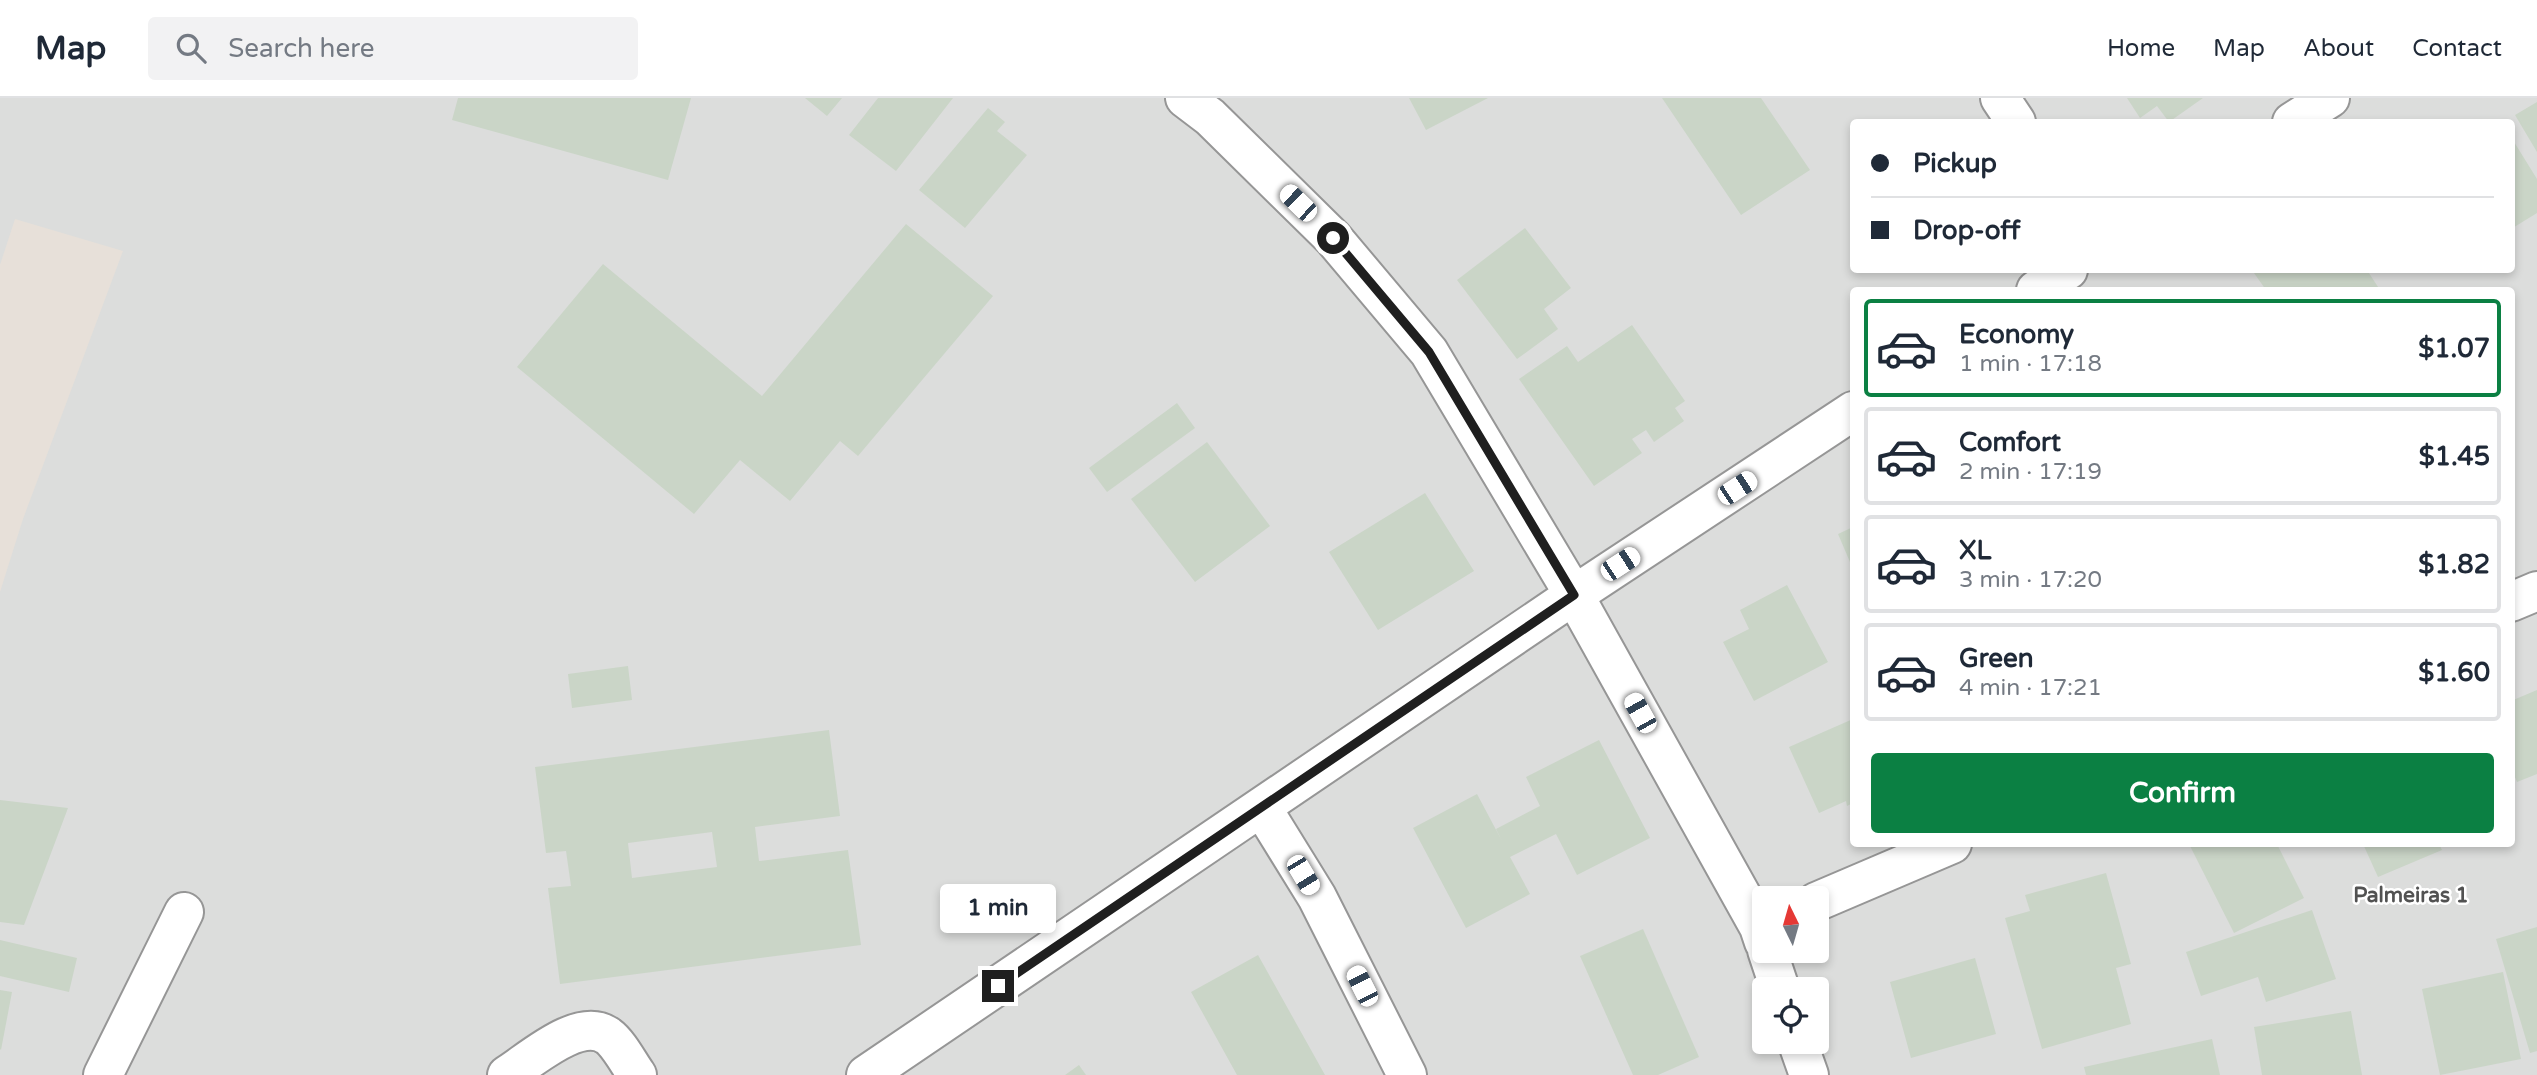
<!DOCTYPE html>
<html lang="en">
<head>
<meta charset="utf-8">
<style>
	:root { --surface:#fff; --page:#f2f2f3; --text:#1f2937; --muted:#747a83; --line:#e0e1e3; --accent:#0b8043 }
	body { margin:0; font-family:"Varela Round",sans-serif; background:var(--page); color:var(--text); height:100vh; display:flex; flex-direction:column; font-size:26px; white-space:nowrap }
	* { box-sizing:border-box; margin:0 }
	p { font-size:23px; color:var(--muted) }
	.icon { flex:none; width:38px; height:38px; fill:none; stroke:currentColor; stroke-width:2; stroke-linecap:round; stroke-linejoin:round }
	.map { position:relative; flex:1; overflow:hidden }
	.details { position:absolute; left:1850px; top:189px; width:665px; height:560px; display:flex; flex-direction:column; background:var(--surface); border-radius:7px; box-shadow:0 4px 10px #0003 }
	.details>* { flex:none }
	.guide { position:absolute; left:1850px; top:21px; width:665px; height:154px; border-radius:7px; box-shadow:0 4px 10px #0003; display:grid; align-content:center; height:154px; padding:0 21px; background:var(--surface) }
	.needle { width:46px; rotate:355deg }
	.buttons { position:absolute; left:1752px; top:788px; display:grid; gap:14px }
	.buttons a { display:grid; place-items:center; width:77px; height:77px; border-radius:7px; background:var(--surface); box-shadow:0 4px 10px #0003; font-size:35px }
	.end { position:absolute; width:32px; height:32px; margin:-16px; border:9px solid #1f1f1f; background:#fff; box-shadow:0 0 0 4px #fff }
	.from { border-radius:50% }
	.bubble { position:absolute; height:49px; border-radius:7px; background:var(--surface); box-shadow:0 4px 10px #0003; font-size:23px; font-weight:800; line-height:49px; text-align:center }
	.car { position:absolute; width:21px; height:42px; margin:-21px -10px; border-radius:9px; box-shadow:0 0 5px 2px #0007; background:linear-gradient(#fff 24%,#345 0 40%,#fff 0 76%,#345 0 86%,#fff 0) }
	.guide b { display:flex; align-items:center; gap:24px; height:66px; font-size:26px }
	.guide b+b { border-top:2px solid var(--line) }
	.guide i { width:18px; height:18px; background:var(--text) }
	ul { padding:12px 0 0; list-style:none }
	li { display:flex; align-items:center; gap:21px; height:98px; margin:0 14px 10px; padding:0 7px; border:4px solid var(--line); border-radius:7px }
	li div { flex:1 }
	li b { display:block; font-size:26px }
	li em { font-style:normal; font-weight:800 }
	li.current { border-color:var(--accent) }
	li>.icon { width:63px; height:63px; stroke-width:1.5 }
	.cta { display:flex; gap:14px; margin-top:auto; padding:14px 21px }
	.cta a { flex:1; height:80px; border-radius:7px; background:var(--accent); color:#fff; font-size:28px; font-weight:800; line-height:80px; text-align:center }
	header { display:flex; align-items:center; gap:42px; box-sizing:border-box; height:98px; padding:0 35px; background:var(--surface); border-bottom:2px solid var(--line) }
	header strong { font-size:33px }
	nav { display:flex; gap:38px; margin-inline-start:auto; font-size:24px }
	.search { width:490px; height:63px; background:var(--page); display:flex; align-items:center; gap:18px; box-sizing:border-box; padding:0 24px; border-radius:7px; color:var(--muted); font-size:26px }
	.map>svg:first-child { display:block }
	.residential { fill:#dcdddc; fill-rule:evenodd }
	.industrial { fill:#e7e0d9 }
	.building { fill:#cad5c7; fill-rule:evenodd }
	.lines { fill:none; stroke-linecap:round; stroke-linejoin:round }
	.minor-casing { stroke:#969696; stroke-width:42 }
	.minor { stroke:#fff; stroke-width:38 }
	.route { stroke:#1f1f1f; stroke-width:9 }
	.labels { text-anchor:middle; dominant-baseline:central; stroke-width:5; stroke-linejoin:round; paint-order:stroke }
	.neighbourhood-label { font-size:21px; font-weight:bold; fill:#525252; stroke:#fff }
</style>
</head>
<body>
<header>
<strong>Map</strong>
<div class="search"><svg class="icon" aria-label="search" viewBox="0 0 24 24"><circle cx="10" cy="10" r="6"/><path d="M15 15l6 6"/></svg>Search here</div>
<nav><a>Home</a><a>Map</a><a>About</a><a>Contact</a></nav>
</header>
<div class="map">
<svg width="2537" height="977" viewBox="0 0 2537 977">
	<rect width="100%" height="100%" fill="#e6efe6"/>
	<!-- residential -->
	<path class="residential" d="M0,0H2537V977H0ZM1853,24H2511V172H1853ZM1853,192H2511V746H1853ZM1764,800H1816V852H1764ZM1764,891H1816V943H1764Z"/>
	<!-- industrial -->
	<path class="industrial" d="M15,121L123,153L23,421L0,494V167Z"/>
	<!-- building -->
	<path class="building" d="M458,0H691L668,82L452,22Z
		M805,0H842L827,18Z
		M878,0H953L896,73L849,37Z
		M1409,0H1488L1426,32Z
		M1662,0H1761L1810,72L1741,117Z
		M2127,0H2203L2169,24L2157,8L2140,20Z
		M2537,4V54L2515,17Z
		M988,10L1005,24L997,33L1027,57L965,130L919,92Z
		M2511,39L2537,81V115L2511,131Z
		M906,126L993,198L858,358L840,343L790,403L740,362L694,416L517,269L603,166L762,298Z
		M1525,130L1571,190L1544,211L1558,231L1517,261L1457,182Z
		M2260,172H2367L2380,192H2266L2254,175Z
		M1632,227L1685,303L1675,310L1684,323L1654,344L1646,332L1632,341L1642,355L1594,388L1519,281L1567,248L1578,264Z
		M1177,305L1195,330L1107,394L1089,370Z
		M1207,344L1270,428L1195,484L1131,401Z
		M1425,395L1474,473L1378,532L1329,454Z
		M1853,429V471L1838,436Z
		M1787,487L1828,564L1754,603L1723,544L1749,531L1740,512Z
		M628,568L632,602L572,610L568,576Z
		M2537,592V676L2517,684L2511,670V603Z
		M1853,621V705L1847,708L1846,703L1819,715L1789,649Z
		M829,632L840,718L755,729L759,763L848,752L861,847L560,886L548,790L571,788L566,753L546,755L535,669ZM712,734L717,769L632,780L628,745Z
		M1599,642L1650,740L1577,777L1556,736L1510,759L1530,796L1466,830L1413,730L1477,696L1502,743L1496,731L1540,708L1526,679Z
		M0,702L68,710L24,827L0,824Z
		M2189,746H2277L2304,800L2234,835Z
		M2363,746H2439L2442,752L2378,779Z
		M2106,775L2131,866L2116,870L2131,926L2042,951L2005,820L2030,813L2025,797Z
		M2312,812L2336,881L2266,904L2258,879L2201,898L2186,854Z
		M2537,829V953L2530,955L2496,841Z
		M1643,831L1699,959L1658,977H1633L1580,858Z
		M0,842L77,860L69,894L0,878Z
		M1258,857L1325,977H1237L1191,894Z
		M1975,860L1996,936L1911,960L1890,884Z
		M2503,874L2521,961L2440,977L2422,891Z
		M0,892L12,894L1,952L0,951Z
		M2351,913L2362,977H2262L2254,929Z
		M2212,941L2220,977H2086L2084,969Z
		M1079,967L1086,977H1065Z"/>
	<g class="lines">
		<defs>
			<path id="minor" d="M1185,0L1210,19L1333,140L1429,254L1574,497L1759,829L1764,844
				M2000,0L2016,24
				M2292,24L2330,0
				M2036,192L2068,172
				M2511,504L2537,493
				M1262,710L1317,799L1407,977
				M1816,804L1952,746
				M1767,852L1780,891
				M1797,943L1809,977
				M103,977L184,814
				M507,977C531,962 579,918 608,938C619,946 629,966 637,977
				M866,977L1574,497L1853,313"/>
		</defs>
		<!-- minor casing -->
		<use href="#minor" class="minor-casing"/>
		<!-- minor -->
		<use href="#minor" class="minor"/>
	</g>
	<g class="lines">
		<!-- route -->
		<path class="route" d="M998,888L1574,497L1429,254L1333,140"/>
	</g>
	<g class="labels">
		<!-- neighbourhood labels -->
		<g class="neighbourhood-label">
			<text x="2411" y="797">Palmeiras 1</text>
		</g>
	</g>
</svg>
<div class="buttons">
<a><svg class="needle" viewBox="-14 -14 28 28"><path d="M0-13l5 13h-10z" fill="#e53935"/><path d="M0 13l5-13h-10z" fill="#747a83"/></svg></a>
<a><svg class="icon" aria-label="locate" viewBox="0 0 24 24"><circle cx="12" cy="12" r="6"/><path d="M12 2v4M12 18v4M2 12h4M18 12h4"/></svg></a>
</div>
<i class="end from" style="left:1333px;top:140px"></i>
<i class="end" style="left:998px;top:888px"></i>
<div class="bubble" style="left:940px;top:786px;width:116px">1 min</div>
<i class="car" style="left:1298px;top:105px;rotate:314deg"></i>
<i class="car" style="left:1737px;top:390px;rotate:57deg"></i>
<i class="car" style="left:1620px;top:466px;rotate:57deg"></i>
<i class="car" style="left:1640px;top:615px;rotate:331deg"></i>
<i class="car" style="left:1303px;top:777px;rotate:149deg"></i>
<i class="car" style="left:1362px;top:888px;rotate:333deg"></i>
<div class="guide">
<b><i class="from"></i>Pickup</b>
<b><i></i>Drop-off</b>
</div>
<section class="details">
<ul>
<li class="current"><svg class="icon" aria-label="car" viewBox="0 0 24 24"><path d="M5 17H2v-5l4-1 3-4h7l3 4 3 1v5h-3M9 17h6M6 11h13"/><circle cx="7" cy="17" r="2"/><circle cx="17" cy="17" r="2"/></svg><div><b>Economy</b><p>1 min · 17:18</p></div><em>$1.07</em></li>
<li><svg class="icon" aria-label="car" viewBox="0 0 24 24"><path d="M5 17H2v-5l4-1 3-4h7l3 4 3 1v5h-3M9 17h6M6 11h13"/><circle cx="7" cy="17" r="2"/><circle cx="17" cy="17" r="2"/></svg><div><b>Comfort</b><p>2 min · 17:19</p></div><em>$1.45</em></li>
<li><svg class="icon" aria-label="car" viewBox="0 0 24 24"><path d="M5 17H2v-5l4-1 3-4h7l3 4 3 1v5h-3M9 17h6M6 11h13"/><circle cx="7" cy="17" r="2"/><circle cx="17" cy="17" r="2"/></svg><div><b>XL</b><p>3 min · 17:20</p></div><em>$1.82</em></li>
<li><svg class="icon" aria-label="car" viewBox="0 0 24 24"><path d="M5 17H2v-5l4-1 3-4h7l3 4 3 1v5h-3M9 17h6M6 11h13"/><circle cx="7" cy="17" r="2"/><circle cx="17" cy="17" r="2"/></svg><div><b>Green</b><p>4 min · 17:21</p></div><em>$1.60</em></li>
</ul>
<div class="cta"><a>Confirm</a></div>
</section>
</div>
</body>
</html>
